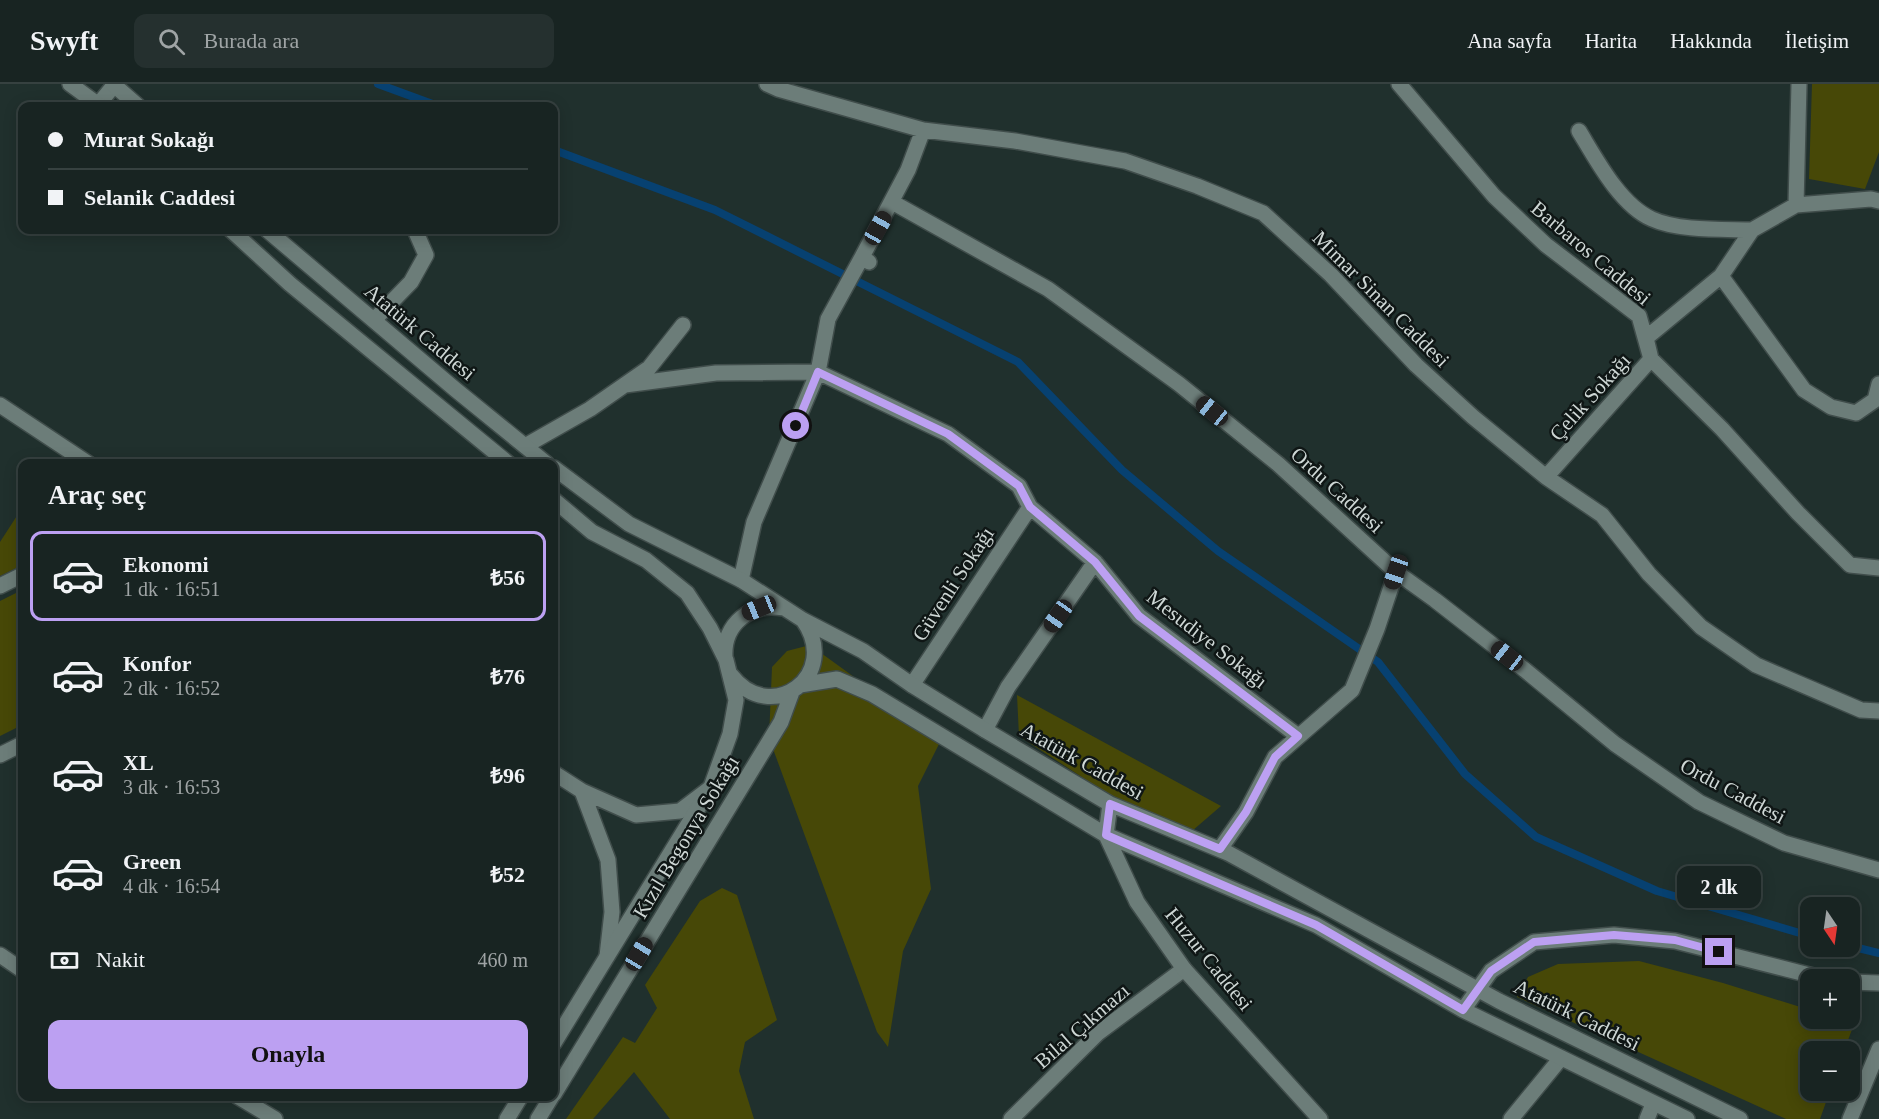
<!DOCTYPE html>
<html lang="tr">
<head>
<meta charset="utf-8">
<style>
	:root { --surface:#182422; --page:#25302f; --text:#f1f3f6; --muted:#9fa4a5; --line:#364140; --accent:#bca0f2 }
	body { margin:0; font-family:"Times New Roman",serif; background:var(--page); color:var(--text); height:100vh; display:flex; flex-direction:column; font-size:22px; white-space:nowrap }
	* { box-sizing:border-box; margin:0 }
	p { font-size:20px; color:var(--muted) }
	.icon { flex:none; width:33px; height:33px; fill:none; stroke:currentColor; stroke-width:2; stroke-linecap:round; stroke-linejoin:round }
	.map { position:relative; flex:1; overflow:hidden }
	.details { position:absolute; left:18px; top:375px; width:540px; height:642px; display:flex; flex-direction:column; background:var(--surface); border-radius:12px; box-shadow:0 3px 15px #0003,0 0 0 2px var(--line) }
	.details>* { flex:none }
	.banner { position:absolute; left:18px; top:18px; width:540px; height:132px; border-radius:12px; box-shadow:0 3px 15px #0003,0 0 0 2px var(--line); display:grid; align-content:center; height:132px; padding:0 30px; background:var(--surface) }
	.needle { width:39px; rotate:167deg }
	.buttons { position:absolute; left:1800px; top:813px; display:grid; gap:12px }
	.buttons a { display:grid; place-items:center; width:60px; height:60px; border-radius:12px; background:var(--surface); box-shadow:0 3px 15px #0003,0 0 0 2px var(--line); font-size:30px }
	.end { position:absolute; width:27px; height:27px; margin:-14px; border:8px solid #bca0f2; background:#111; box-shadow:0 0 0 3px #111 }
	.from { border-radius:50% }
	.bubble { position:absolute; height:42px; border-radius:12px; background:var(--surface); box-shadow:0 3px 15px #0003,0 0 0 2px var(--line); font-size:20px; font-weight:700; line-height:42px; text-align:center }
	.car { position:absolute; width:18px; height:36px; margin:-18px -9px; border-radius:8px; box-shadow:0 0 4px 2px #0007; background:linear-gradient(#222 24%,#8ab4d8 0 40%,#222 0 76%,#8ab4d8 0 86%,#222 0) }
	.banner b { display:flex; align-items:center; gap:21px; height:57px; font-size:22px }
	.banner b+b { border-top:2px solid var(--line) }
	.banner i { width:15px; height:15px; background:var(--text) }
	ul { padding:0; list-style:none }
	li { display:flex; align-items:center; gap:18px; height:90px; margin:0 12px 9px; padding:0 18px; border:3px solid transparent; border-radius:12px }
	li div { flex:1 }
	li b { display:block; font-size:22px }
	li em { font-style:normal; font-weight:700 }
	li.current { border-color:var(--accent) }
	li>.icon { width:54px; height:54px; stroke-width:1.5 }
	h2 { padding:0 30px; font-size:27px; line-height:72px }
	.pay { display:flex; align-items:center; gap:15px; height:66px; padding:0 30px; font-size:22px }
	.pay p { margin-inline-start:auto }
	.cta { display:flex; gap:12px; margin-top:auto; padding:12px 30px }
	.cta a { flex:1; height:69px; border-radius:12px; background:var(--accent); color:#111; font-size:24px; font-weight:700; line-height:69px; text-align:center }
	header { display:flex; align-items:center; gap:36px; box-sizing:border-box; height:84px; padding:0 30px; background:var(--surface); border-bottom:2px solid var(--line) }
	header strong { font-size:28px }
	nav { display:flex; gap:33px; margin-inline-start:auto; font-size:21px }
	.search { width:420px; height:54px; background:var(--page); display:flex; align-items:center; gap:15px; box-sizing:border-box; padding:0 21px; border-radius:12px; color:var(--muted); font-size:22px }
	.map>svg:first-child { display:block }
	.green { fill:#474807 }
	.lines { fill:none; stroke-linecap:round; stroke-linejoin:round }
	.stream { stroke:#074171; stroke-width:8 }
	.street-casing { stroke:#404d4b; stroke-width:18 }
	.secondary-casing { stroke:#404d4b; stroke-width:18 }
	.street { stroke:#6c7d79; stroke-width:15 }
	.secondary { stroke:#6c7d79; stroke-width:15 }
	.route { stroke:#bca0f2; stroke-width:8 }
	.labels { text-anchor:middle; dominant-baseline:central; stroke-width:5; stroke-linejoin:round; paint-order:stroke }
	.street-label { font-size:21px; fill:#ced7d5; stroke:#0f1615 }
</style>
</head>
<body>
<header>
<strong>Swyft</strong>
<div class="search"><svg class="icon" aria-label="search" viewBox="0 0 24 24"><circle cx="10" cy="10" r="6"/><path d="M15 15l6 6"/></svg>Burada ara</div>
<nav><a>Ana sayfa</a><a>Harita</a><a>Hakkında</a><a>İletişim</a></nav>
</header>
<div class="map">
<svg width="1879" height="1035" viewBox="0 0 1879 1035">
	<rect width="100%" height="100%" fill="#20302d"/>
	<!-- green -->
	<path class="green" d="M1812,0H1879V68L1865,105L1809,95Z
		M22,424V481L0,492V458Z
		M22,506V641L0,652V517Z
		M810,561L941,656L918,702L931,805L903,867L888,963L877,948L769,654L772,583L787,567Z
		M1017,611L1221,722L1192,747L1114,714L1019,652Z
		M722,804L737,811L777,936L745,958L739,987L754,1035H670L634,988L593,1035H566L623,953L635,959L657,924L645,901L700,817Z
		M1639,877L1723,899L1810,926V934L1836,935L1854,940L1844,967L1810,968V1006L1830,1007L1820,1035H1786L1517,913L1528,893L1558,880Z"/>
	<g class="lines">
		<!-- stream -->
		<path class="stream" d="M378,0L438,22
			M554,66L715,126L1018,278L1122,386L1218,467L1378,578L1465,690L1536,753L1657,807L1810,852
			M1850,862L1879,869"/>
		<defs>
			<path id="street" d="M767,0L778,5L923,46L1015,57L1125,77L1197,102L1263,129L1331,191L1416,281L1473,333L1546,393L1602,431L1649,490L1701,543L1756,581L1861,626L1879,627
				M1399,0L1494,112L1546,161L1639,232L1651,275L1722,345L1798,429L1850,481L1879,484
				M98,21L115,0
				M1579,47C1596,75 1620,121 1652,135C1678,147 1723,145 1752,146
				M892,118L1048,205L1179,300L1278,380L1396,488L1435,516L1525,586L1615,660L1699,718L1784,759L1879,786
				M1796,121L1799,0
				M869,178L862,173L908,86L923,46
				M1721,192L1804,306L1831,323L1856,329L1875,316L1879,300
				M374,236L411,198L426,171L415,146
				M625,301L716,289L818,288L948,350L1019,402L1030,423L1095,478L1139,532L1298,652
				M0,321L89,380
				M525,362L590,325L649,284L683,241
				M1546,393L1651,275L1646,254L1721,192L1752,146L1796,121L1871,115L1879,117
				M741,496L754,438L818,288L828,235L862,173
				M0,502L22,491
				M912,601L1030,423
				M985,646L1008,603L1095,478
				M0,671L22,660
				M554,689L582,707
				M1220,765L1246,728L1275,673L1352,606L1377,545L1396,488
				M0,871L22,886
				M607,872L612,828L608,776L582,707L636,731L680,727L709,705
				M237,1012L275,1035
				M1011,1035L1098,949L1184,885
				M1511,1035L1561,974
				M1647,1035L1653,1020
				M1850,1035L1879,965"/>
			<path id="secondary" d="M70,0L100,22
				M113,0L138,22
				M231,146L290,200L509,380
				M267,146L456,306L547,380
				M554,384L629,440L741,496L803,536L863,567L912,601L985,646L1110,720L1228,769L1499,917L1740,1035
				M554,416L592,448L646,476L687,509L710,544L726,576L736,616L730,650L711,703L554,959
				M725,573C723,540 751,518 783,524
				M731,591C771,643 842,591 803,536
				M800,601L837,595L872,610L1106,751L1316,841L1463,926L1687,1035
				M1110,720L1106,751L1137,818L1184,885L1320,1035
				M1850,898L1879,899
				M1463,926L1491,887L1534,858L1614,851L1675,857L1829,896
				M554,1010L781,638L792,608
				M507,1035L521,1012
				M538,1035L552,1012"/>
		</defs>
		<!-- street casing -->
		<use href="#street" class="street-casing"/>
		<!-- secondary casing -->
		<use href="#secondary" class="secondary-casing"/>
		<!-- street -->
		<use href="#street" class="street"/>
		<!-- secondary -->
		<use href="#secondary" class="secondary"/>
	</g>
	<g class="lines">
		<!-- route -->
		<path class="route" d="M796,342L818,288L948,350L1019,402L1030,423L1095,478L1139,532L1298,652L1275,673L1246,728L1220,765L1110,720L1106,751L1316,841L1463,926L1491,887L1534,858L1614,851L1675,856L1719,868"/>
	</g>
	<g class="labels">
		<!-- street labels -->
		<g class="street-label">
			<text transform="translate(1591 169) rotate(40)">Barbaros Caddesi</text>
			<text transform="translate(1381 215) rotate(45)">Mimar Sinan Caddesi</text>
			<text transform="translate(420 248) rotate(40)">Atatürk Caddesi</text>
			<text transform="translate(1590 313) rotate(-48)">Çelik Sokağı</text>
			<text transform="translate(1337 406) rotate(42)">Ordu Caddesi</text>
			<text transform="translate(953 500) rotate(-57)">Güvenli Sokağı</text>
			<text transform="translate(1207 555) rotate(38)">Mesudiye Sokağı</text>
			<text transform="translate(1082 677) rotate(29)">Atatürk Caddesi</text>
			<text transform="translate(1733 707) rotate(28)">Ordu Caddesi</text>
			<text transform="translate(686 753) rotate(-59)">Kızıl Begonya Sokağı</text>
			<text transform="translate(1209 875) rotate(51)">Huzur Caddesi</text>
			<text transform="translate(1577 931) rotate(26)">Atatürk Caddesi</text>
			<text transform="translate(1082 942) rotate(-41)">Bilal Çıkmazı</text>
		</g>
	</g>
</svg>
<div class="buttons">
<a><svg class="needle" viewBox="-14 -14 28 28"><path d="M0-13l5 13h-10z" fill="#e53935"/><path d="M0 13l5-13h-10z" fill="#9fa4a5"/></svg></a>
<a>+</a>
<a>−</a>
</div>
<i class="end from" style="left:796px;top:342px"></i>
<i class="end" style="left:1719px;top:868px"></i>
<div class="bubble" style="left:1677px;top:782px;width:84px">2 dk</div>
<i class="car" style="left:878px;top:144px;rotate:29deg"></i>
<i class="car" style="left:1212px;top:327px;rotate:309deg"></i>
<i class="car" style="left:1396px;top:488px;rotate:199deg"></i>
<i class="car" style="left:759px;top:524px;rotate:248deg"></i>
<i class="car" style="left:1058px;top:532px;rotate:215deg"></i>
<i class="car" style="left:1507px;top:572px;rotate:308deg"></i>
<i class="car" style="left:639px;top:870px;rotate:31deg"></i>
<div class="banner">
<b><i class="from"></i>Murat Sokağı</b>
<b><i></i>Selanik Caddesi</b>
</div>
<section class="details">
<h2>Araç seç</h2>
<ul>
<li class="current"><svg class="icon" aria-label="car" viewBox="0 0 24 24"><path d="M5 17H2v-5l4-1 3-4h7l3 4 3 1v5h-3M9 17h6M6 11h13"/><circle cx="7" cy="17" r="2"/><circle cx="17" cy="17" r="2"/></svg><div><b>Ekonomi</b><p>1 dk · 16:51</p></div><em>₺56</em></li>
<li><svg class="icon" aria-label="car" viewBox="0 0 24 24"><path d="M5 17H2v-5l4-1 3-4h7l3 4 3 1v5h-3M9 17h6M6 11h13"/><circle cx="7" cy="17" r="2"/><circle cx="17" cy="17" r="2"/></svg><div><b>Konfor</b><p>2 dk · 16:52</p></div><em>₺76</em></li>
<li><svg class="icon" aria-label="car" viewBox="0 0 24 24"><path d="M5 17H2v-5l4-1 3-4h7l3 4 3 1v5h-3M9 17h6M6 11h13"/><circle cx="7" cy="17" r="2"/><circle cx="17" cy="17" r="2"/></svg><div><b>XL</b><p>3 dk · 16:53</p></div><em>₺96</em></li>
<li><svg class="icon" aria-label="car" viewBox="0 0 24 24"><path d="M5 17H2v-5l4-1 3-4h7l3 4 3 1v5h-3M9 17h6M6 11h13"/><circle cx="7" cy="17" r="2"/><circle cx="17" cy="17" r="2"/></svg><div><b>Green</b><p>4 dk · 16:54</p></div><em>₺52</em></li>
</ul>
<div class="pay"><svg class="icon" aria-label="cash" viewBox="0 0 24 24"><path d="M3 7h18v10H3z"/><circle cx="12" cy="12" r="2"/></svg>Nakit<p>460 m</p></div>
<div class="cta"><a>Onayla</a></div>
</section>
</div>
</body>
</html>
